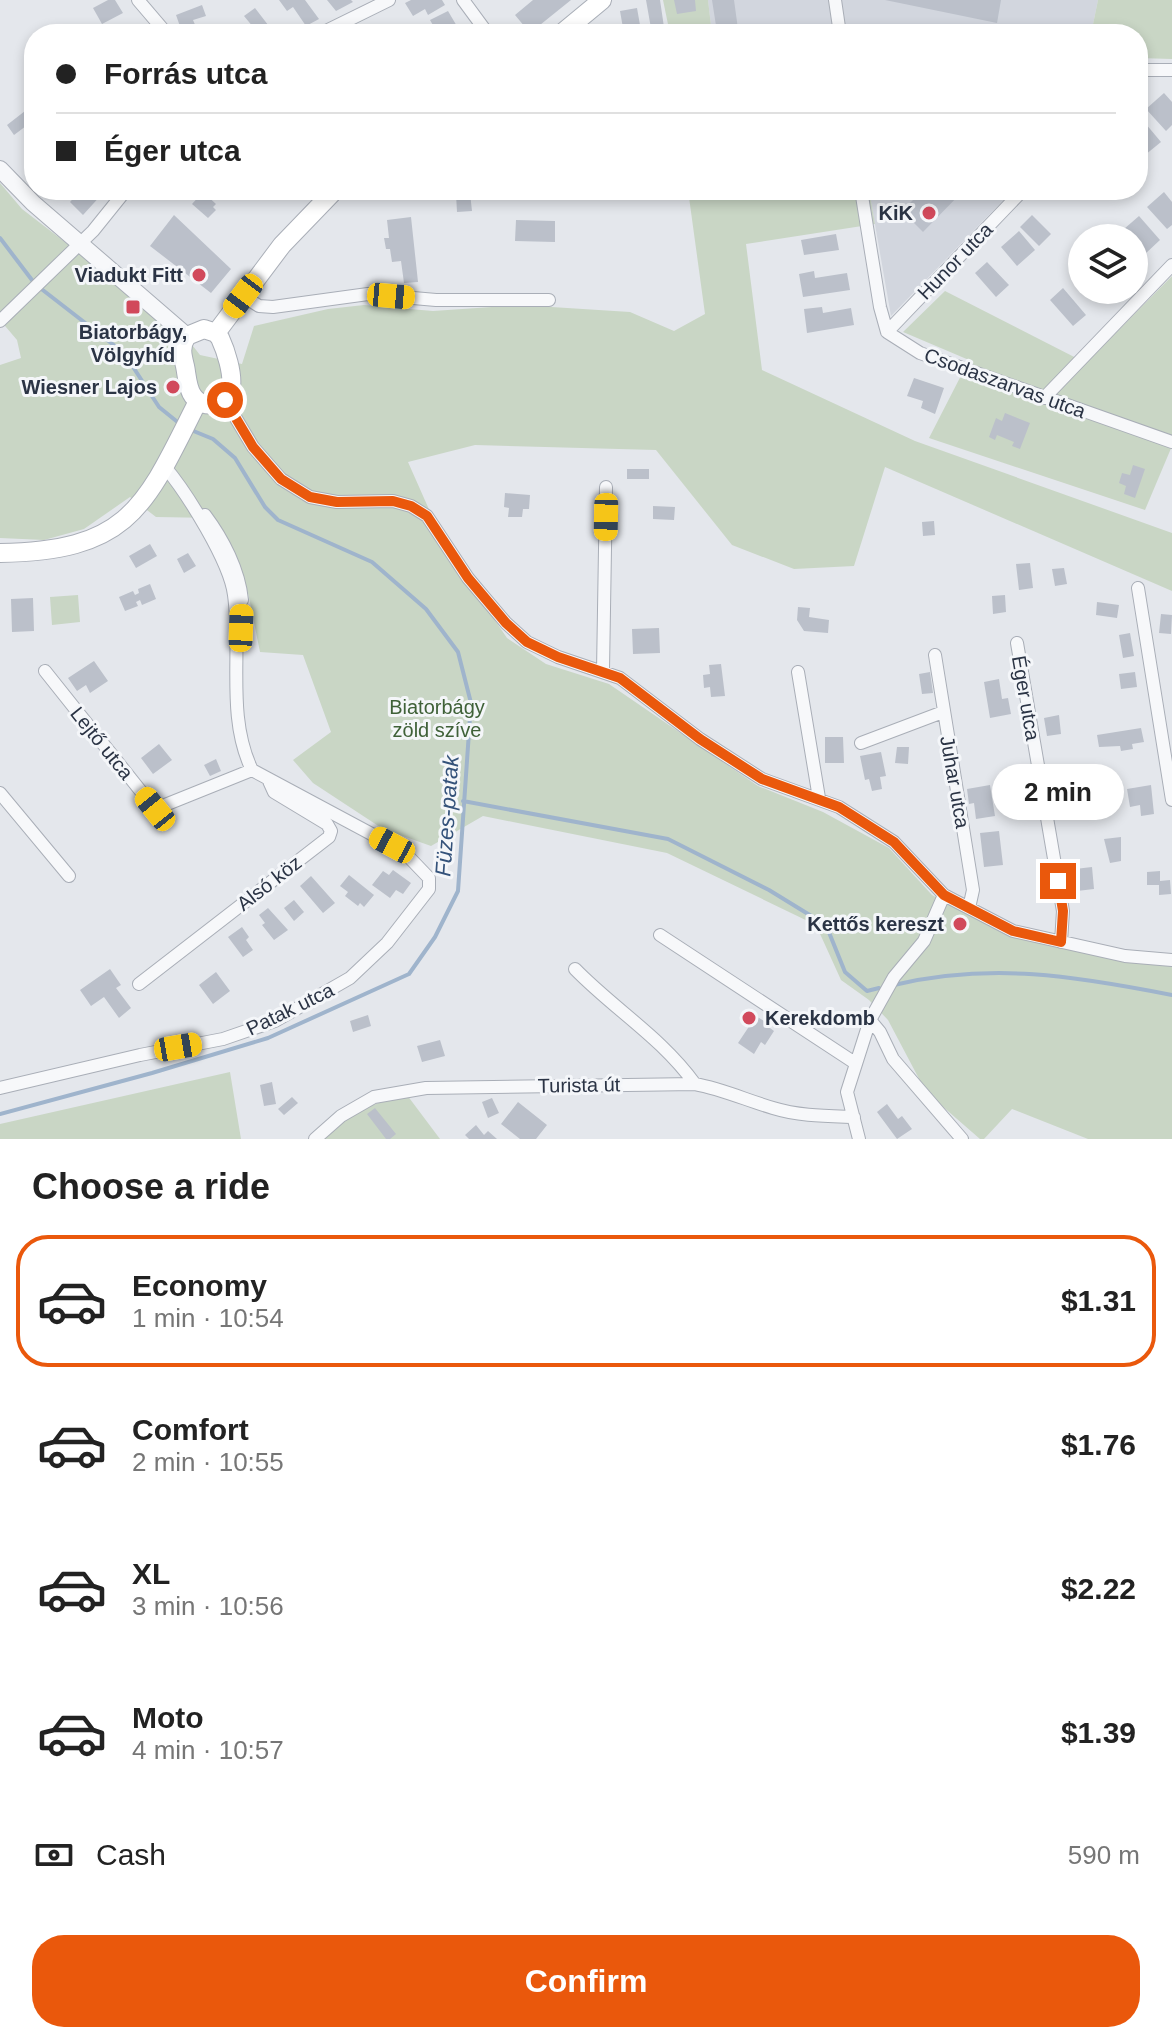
<!DOCTYPE html>
<html lang="en">
<head>
<meta charset="utf-8">
<style>
	:root { --surface:#fff; --page:#f2f2f2; --text:#222; --muted:#767676; --line:#e0e0e0; --accent:#ea580c }
	body { margin:0; font-family:Arial,sans-serif; background:var(--page); color:var(--text); height:100vh; display:flex; flex-direction:column; font-size:30px; white-space:nowrap }
	* { box-sizing:border-box; margin:0 }
	p { font-size:26px; color:var(--muted) }
	.icon { flex:none; width:44px; height:44px; fill:none; stroke:currentColor; stroke-width:2; stroke-linecap:round; stroke-linejoin:round }
	.map { position:relative; height:1139px; overflow:hidden }
	.details { display:flex; flex-direction:column; background:var(--surface); flex:1 }
	.details>* { flex:none }
	.hud { position:absolute; left:24px; top:24px; width:1124px; height:176px; border-radius:32px; box-shadow:0 4px 12px #0003; display:grid; align-content:center; height:176px; padding:0 32px; background:var(--surface) }
	.controls { position:absolute; left:1068px; top:224px; display:grid; gap:16px }
	.controls a { display:grid; place-items:center; width:80px; height:80px; border-radius:50%; background:var(--surface); box-shadow:0 4px 12px #0003; font-size:40px }
	.end { position:absolute; width:36px; height:36px; margin:-18px; border:10px solid #ea580c; background:#fff; box-shadow:0 0 0 4px #fff }
	.from { border-radius:50% }
	.bubble { position:absolute; height:56px; border-radius:28px; background:var(--surface); box-shadow:0 4px 12px #0003; font-size:26px; font-weight:700; line-height:56px; text-align:center }
	.car { position:absolute; width:24px; height:48px; margin:-24px -12px; border-radius:10px; box-shadow:0 0 6px 2px #0007; background:linear-gradient(#f5c518 24%,#345 0 40%,#f5c518 0 76%,#345 0 86%,#f5c518 0) }
	.hud b { display:flex; align-items:center; gap:28px; height:76px; font-size:30px }
	.hud b+b { border-top:2px solid var(--line) }
	.hud i { width:20px; height:20px; background:var(--text) }
	ul { padding:0; list-style:none }
	li { display:flex; align-items:center; gap:24px; height:132px; margin:0 16px 12px; padding:0 16px; border:4px solid transparent; border-radius:32px }
	li div { flex:1 }
	li b { display:block; font-size:30px }
	li em { font-style:normal; font-weight:700 }
	li.on { border-color:var(--accent) }
	li>.icon { width:72px; height:72px; stroke-width:1.5 }
	h2 { padding:0 32px; font-size:36px; line-height:96px }
	.pay { display:flex; align-items:center; gap:20px; height:88px; padding:0 32px; font-size:30px }
	.pay p { margin-inline-start:auto }
	.cta { display:flex; gap:16px; margin-top:auto; padding:16px 32px }
	.cta a { flex:1; height:92px; border-radius:32px; background:var(--accent); color:#fff; font-size:32px; font-weight:700; line-height:92px; text-align:center }
	.map>svg:first-child { display:block }
	.built { fill:#d2d6de }
	.green { fill:#c9d6c5 }
	.lines { fill:none; stroke-linecap:round; stroke-linejoin:round }
	.stream { stroke:#9fb4cc; stroke-width:4 }
	.building { fill:#bbc0ca }
	.minor-casing { stroke:#a9aeb7; stroke-width:14 }
	.tertiary-casing { stroke:#a9aeb7; stroke-width:18 }
	.secondary-casing { stroke:#a9aeb7; stroke-width:20 }
	.minor { stroke:#f7f8fa; stroke-width:12 }
	.tertiary { stroke:#f7f8fa; stroke-width:16 }
	.secondary { stroke:#fff; stroke-width:18 }
	.route { stroke:#ea580c; stroke-width:10 }
	.poi-dot { fill:#d1495b; stroke:#f4f6f9; stroke-width:3 }
	.labels { text-anchor:middle; dominant-baseline:central; stroke-width:6; stroke-linejoin:round; paint-order:stroke }
	.poi-label { font-size:20px; font-weight:bold; fill:#2b3445; stroke:#f4f6f9; text-anchor:end }
	.street-label { font-size:20px; fill:#2b3445; stroke:#f4f6f9 }
	.park-label { font-size:20px; fill:#3f6138; stroke:#f4f6f9 }
	.water-label { font-size:22px; font-style:italic; fill:#34527a; stroke:#f4f6f9 }
</style>
</head>
<body>
<div class="map">
<svg width="1172" height="1139" viewBox="0 0 1172 1139">
	<rect width="100%" height="100%" fill="#e4e7ec"/>
	<!-- built -->
	<path class="built" d="M708,0H1098L1091,34H712Z
		M869,190H1013L891,316Z"/>
	<!-- green -->
	<path class="green" d="M663,0H708L712,34H670Z
		M1098,0H1172V59L1138,58V34H1091Z
		M0,183L22,209L182,332L200,355L242,364L254,326L328,309L364,305L433,311L520,305L630,312L674,331L705,314L688,190H869L875,224L746,244L762,370L915,441L1172,533V591L885,467L854,566L794,569L732,545L656,450L475,445L408,462L447,550L507,638L546,664L609,684L758,786L823,812L889,848L932,895L941,900L1013,931L1172,960V1139H1088L1012,1109L984,1139H980L926,1092L888,1020L869,1000L841,980L816,925L667,853L483,816L431,846L383,829L313,783L293,760L331,732L303,655L260,652L248,593L214,518L156,517L130,497L84,529L44,540L0,538V365L21,358L17,340L0,320Z
		M1172,276V446L1145,510L929,438L969,360L903,332L945,291L1086,363Z
		M78,595L80,622L52,625L50,597Z
		M230,1072L241,1139H0V1124Z
		M407,1095L440,1139H322C350,1112 370,1104 407,1095Z"/>
	<g class="lines">
		<!-- stream -->
		<path class="stream" d="M0,238L35,284L124,353L159,407L180,424
			M463,801L668,839L769,890L826,925L845,972L867,991L879,988
			M894,985C992,962 1075,976 1172,995
			M0,1114L152,1073L268,1038L409,974L435,937L458,891L471,703L458,652L426,609L372,562L278,520L265,507L235,458L213,439L191,430"/>
	</g>
	<!-- building -->
	<path class="building" d="M108,0H115L123,13L102,24L93,8Z
		M279,0H305L319,19L306,26L293,7L287,11Z
		M327,0H351L353,2L336,11Z
		M411,0H442L445,5L428,15L425,9L413,16L405,3Z
		M533,0H571L530,33L515,15Z
		M646,0H660L665,34H652Z
		M674,0H695L696,11L677,14Z
		M712,0H734L738,29L717,32Z
		M885,0H1001L997,23Z
		M202,5L206,16L193,20L196,27L182,32L176,15Z
		M255,8L275,34H259L244,16Z
		M637,8L640,25L633,26L635,34H614V29L623,28L620,11Z
		M448,11L458,28L447,34H438L430,20Z
		M1164,93L1172,102V125L1166,131L1146,109Z
		M34,104V120L14,135L7,125Z
		M1140,117L1161,142L1145,155L1138,147Z
		M81,190H99L103,193L83,215L70,202Z
		M923,190H964L923,232L902,211Z
		M203,192L216,204L213,207L216,210L208,218L192,204Z
		M1164,192L1172,202V225L1167,229L1147,207Z
		M470,193L472,211L457,212L456,194Z
		M174,215L231,269L211,293L150,246Z
		M1032,215L1051,234L1039,246L1020,227Z
		M1139,216L1160,240L1145,254L1124,229Z
		M411,217L418,282L404,283L401,261L392,262L390,249H386L384,238H389L387,220Z
		M516,220L555,221V242L515,241Z
		M1019,231L1035,250L1017,266L1001,247Z
		M836,234L839,250L804,255L801,240Z
		M987,262L1009,285L996,297L975,273Z
		M814,271L815,278L847,273L850,290L803,297L799,274Z
		M1063,288L1086,315L1073,326L1050,300Z
		M822,307L823,313L851,308L854,325L807,333L804,309Z
		M914,378L944,388L935,414L921,408L923,401L907,396Z
		M1005,413L1030,423L1020,449L1012,446L1014,442L997,435L995,440L989,437L996,418L1002,421Z
		M1133,465L1145,469L1135,498L1124,494L1126,486L1119,483L1122,473L1130,475Z
		M627,469H649V479H627Z
		M505,493L530,495L529,509H523L522,517H508L509,508L504,507Z
		M653,506L675,507L674,520L653,519Z
		M934,521L935,535L923,536L922,522Z
		M150,544L157,556L136,568L129,556Z
		M188,553L196,566L184,573L177,559Z
		M1030,563L1033,588L1019,590L1016,564Z
		M1064,568L1067,584L1055,586L1052,569Z
		M150,584L156,599L142,605L140,600L136,602L138,606L125,611L119,597L133,591L135,595L139,593L138,589Z
		M1005,595L1006,612L993,614L992,596Z
		M33,598L34,631L12,632L11,599Z
		M1097,602L1119,605L1117,618L1096,615Z
		M798,607L810,608L809,617L829,620L828,633L804,631L797,620Z
		M1161,614L1172,615L1171,634L1159,633Z
		M659,628L660,653L633,654L632,629Z
		M1130,633L1134,656L1123,658L1119,635Z
		M94,661L108,681L90,693L86,685L77,691L68,678Z
		M721,664L725,696L711,697L710,687L704,688L703,675L710,674L709,665Z
		M930,672L933,693L922,694L919,674Z
		M1135,672L1137,687L1121,689L1119,674Z
		M999,679L1002,699L1008,698L1011,714L990,718L984,682Z
		M1059,715L1061,734L1047,736L1044,718Z
		M1141,728L1144,742L1132,744L1133,749L1121,751L1120,746L1099,747L1097,735Z
		M825,737H843L844,763H825Z
		M159,744L172,760L153,774L141,758Z
		M897,747H909L908,764L895,763Z
		M881,752L886,776L880,777L882,789L872,791L869,779L865,780L860,756Z
		M216,759L221,771L210,776L204,765Z
		M990,785L995,816L976,819L974,803L969,804L967,789Z
		M1081,785L1082,805L1063,807L1061,787Z
		M1151,785L1154,814L1141,816L1140,805L1130,807L1127,789Z
		M999,831L1003,865L984,867L980,833Z
		M1121,837V861L1110,863L1104,839Z
		M1092,867L1094,889L1077,891L1075,869Z
		M393,870L411,883L403,894L396,890L390,898L372,885L383,871L389,875Z
		M1160,871V881L1170,880L1171,894L1159,895V885H1147V872Z
		M349,875L374,895L364,907L360,903L358,906L345,896L348,892L340,886Z
		M311,876L335,903L323,913L300,886Z
		M294,900L304,912L294,921L284,908Z
		M268,908L288,930L274,940L262,925L265,923L259,915Z
		M242,927L249,937L246,940L253,950L243,957L228,937Z
		M110,969L121,985L116,988L131,1008L119,1018L104,997L91,1006L80,990Z
		M216,972L230,991L213,1004L199,985Z
		M368,1015L371,1026L353,1032L350,1021Z
		M756,1016L772,1026L770,1028L774,1031L765,1045L761,1042L754,1054L738,1043Z
		M440,1040L445,1056L422,1062L417,1046Z
		M272,1082L276,1104L264,1106L260,1085Z
		M292,1097L298,1103L284,1115L278,1109Z
		M492,1098L499,1113L488,1118L482,1102Z
		M518,1102L547,1125L536,1139H520L501,1124Z
		M887,1104L898,1119L902,1116L912,1129L897,1139L877,1112Z
		M375,1108L396,1134L390,1139H386L367,1114Z
		M476,1125L484,1135L488,1131L497,1139H469L465,1135Z"/>
	<g class="lines">
		<defs>
			<path id="minor" d="M138,0L167,34
				M463,0L488,34
				M835,0L840,34
				M320,34L389,0
				M1138,70H1172
				M861,190L880,307L887,332L920,353L1172,442
				M243,296L259,306L273,307L368,294L436,300H549
				M0,321L93,231L126,190
				M887,332L1023,190
				M1044,398L1172,265
				M225,400L253,447L281,479L310,497L337,502L393,501L411,506L427,516L468,578L506,623L527,642L558,657L620,678L700,739L762,779L839,807L894,842L944,895L1013,931L1125,956L1172,960
				M205,515C223,539 239,570 242,600
				M1138,588L1172,800
				M1017,643L1063,911L1061,942
				M935,655L973,890L969,908
				M45,671L155,809L252,770
				M603,671L606,487
				M798,672L819,798
				M861,743L943,712
				M0,793L69,876
				M660,935L855,1063
				M575,969C615,1010 661,1037 695,1084
				M139,984L329,837L331,831L327,824L274,792L269,781
				M870,1020L880,1032L893,1059L962,1139
				M0,1088L140,1055L223,1039L275,1021L350,978L387,943L429,889V878L404,852L392,845L252,770C226,716 242,653 234,595C230,562 187,493 165,467
				M315,1139L341,1116L374,1097L426,1088L695,1084C722,1089 746,1100 773,1108C799,1116 826,1116 854,1117
				M859,1139L847,1092L870,1020L894,977L924,941L944,895"/>
			<path id="tertiary" d="M0,169L33,203L187,336"/>
			<path id="secondary" d="M561,34L602,0
				M204,329L216,333L220,338C226,351 233,373 231,387C228,405 204,411 193,396C187,388 187,375 185,366C182,354 180,347 187,336Z
				M216,333L282,245L335,190
				M0,553C130,551 145,507 198,401"/>
		</defs>
		<!-- minor casing -->
		<use href="#minor" class="minor-casing"/>
		<!-- tertiary casing -->
		<use href="#tertiary" class="tertiary-casing"/>
		<!-- secondary casing -->
		<use href="#secondary" class="secondary-casing"/>
		<!-- minor -->
		<use href="#minor" class="minor"/>
		<!-- tertiary -->
		<use href="#tertiary" class="tertiary"/>
		<!-- secondary -->
		<use href="#secondary" class="secondary"/>
	</g>
	<g class="lines">
		<!-- route -->
		<path class="route" d="M225,400L253,447L281,479L310,497L337,502L393,501L411,506L427,516L468,578L506,623L527,642L558,657L620,678L700,739L762,779L839,807L894,842L944,895L1013,931L1061,942L1063,911L1058,881"/>
	</g>
	<!-- markers -->
	<g class="poi-dot">
		<circle cx="929" cy="213" r="8"/>
		<circle cx="199" cy="275" r="8"/>
		<rect x="125" y="299" width="16" height="16" rx="4"/>
		<circle cx="173" cy="387" r="8"/>
		<circle cx="960" cy="924" r="8"/>
		<circle cx="749" cy="1018" r="8"/>
	</g>
	<g class="labels">
		<!-- poi labels -->
		<g class="poi-label">
			<text x="913" y="213">KiK</text>
			<text x="183" y="275">Viadukt Fitt</text>
			<text x="133" y="332" text-anchor="middle">Biatorbágy,<tspan x="133" dy="23">Völgyhíd</tspan></text>
			<text x="157" y="387">Wiesner Lajos</text>
			<text x="944" y="924">Kettős kereszt</text>
			<text x="765" y="1018" text-anchor="start">Kerekdomb</text>
		</g>
		<!-- street labels -->
		<g class="street-label">
			<text transform="translate(955 261) rotate(-46)">Hunor utca</text>
			<text transform="translate(1005 383) rotate(20)">Csodaszarvas utca</text>
			<text transform="translate(1026 698) rotate(80)">Éger utca</text>
			<text transform="translate(102 743) rotate(51)">Lejtő utca</text>
			<text transform="translate(955 782) rotate(80)">Juhar utca</text>
			<text transform="translate(269 883) rotate(-38)">Alsó köz</text>
			<text transform="translate(290 1009) rotate(-26)">Patak utca</text>
			<text transform="translate(579 1085) rotate(-1)">Turista út</text>
		</g>
		<!-- park labels -->
		<g class="park-label">
			<text x="437" y="707">Biatorbágy<tspan x="437" dy="23">zöld szíve</tspan></text>
		</g>
		<!-- water labels -->
		<g class="water-label">
			<text transform="translate(447 816) rotate(-86)">Füzes-patak</text>
		</g>
	</g>
</svg>
<div class="controls">
<a><svg class="icon" aria-label="layers" viewBox="0 0 24 24"><path d="M12 4l9 5-9 5-9-5zM3 14l9 5 9-5"/></svg></a>
</div>
<i class="end from" style="left:225px;top:400px"></i>
<i class="end" style="left:1058px;top:881px"></i>
<div class="bubble" style="left:992px;top:764px;width:132px">2 min</div>
<i class="car" style="left:243px;top:296px;rotate:217deg"></i>
<i class="car" style="left:391px;top:296px;rotate:95deg"></i>
<i class="car" style="left:606px;top:517px;rotate:181deg"></i>
<i class="car" style="left:241px;top:628px;rotate:2deg"></i>
<i class="car" style="left:155px;top:809px;rotate:321deg"></i>
<i class="car" style="left:392px;top:845px;rotate:298deg"></i>
<i class="car" style="left:178px;top:1047px;rotate:80deg"></i>
<div class="hud">
<b><i class="from"></i>Forrás utca</b>
<b><i></i>Éger utca</b>
</div>
</div>
<section class="details">
<h2>Choose a ride</h2>
<ul>
<li class="on"><svg class="icon" aria-label="car" viewBox="0 0 24 24"><path d="M5 17H2v-5l4-1 3-4h7l3 4 3 1v5h-3M9 17h6M6 11h13"/><circle cx="7" cy="17" r="2"/><circle cx="17" cy="17" r="2"/></svg><div><b>Economy</b><p>1 min · 10:54</p></div><em>$1.31</em></li>
<li><svg class="icon" aria-label="car" viewBox="0 0 24 24"><path d="M5 17H2v-5l4-1 3-4h7l3 4 3 1v5h-3M9 17h6M6 11h13"/><circle cx="7" cy="17" r="2"/><circle cx="17" cy="17" r="2"/></svg><div><b>Comfort</b><p>2 min · 10:55</p></div><em>$1.76</em></li>
<li><svg class="icon" aria-label="car" viewBox="0 0 24 24"><path d="M5 17H2v-5l4-1 3-4h7l3 4 3 1v5h-3M9 17h6M6 11h13"/><circle cx="7" cy="17" r="2"/><circle cx="17" cy="17" r="2"/></svg><div><b>XL</b><p>3 min · 10:56</p></div><em>$2.22</em></li>
<li><svg class="icon" aria-label="car" viewBox="0 0 24 24"><path d="M5 17H2v-5l4-1 3-4h7l3 4 3 1v5h-3M9 17h6M6 11h13"/><circle cx="7" cy="17" r="2"/><circle cx="17" cy="17" r="2"/></svg><div><b>Moto</b><p>4 min · 10:57</p></div><em>$1.39</em></li>
</ul>
<div class="pay"><svg class="icon" aria-label="cash" viewBox="0 0 24 24"><path d="M3 7h18v10H3z"/><circle cx="12" cy="12" r="2"/></svg>Cash<p>590 m</p></div>
<div class="cta"><a>Confirm</a></div>
</section>
</body>
</html>
